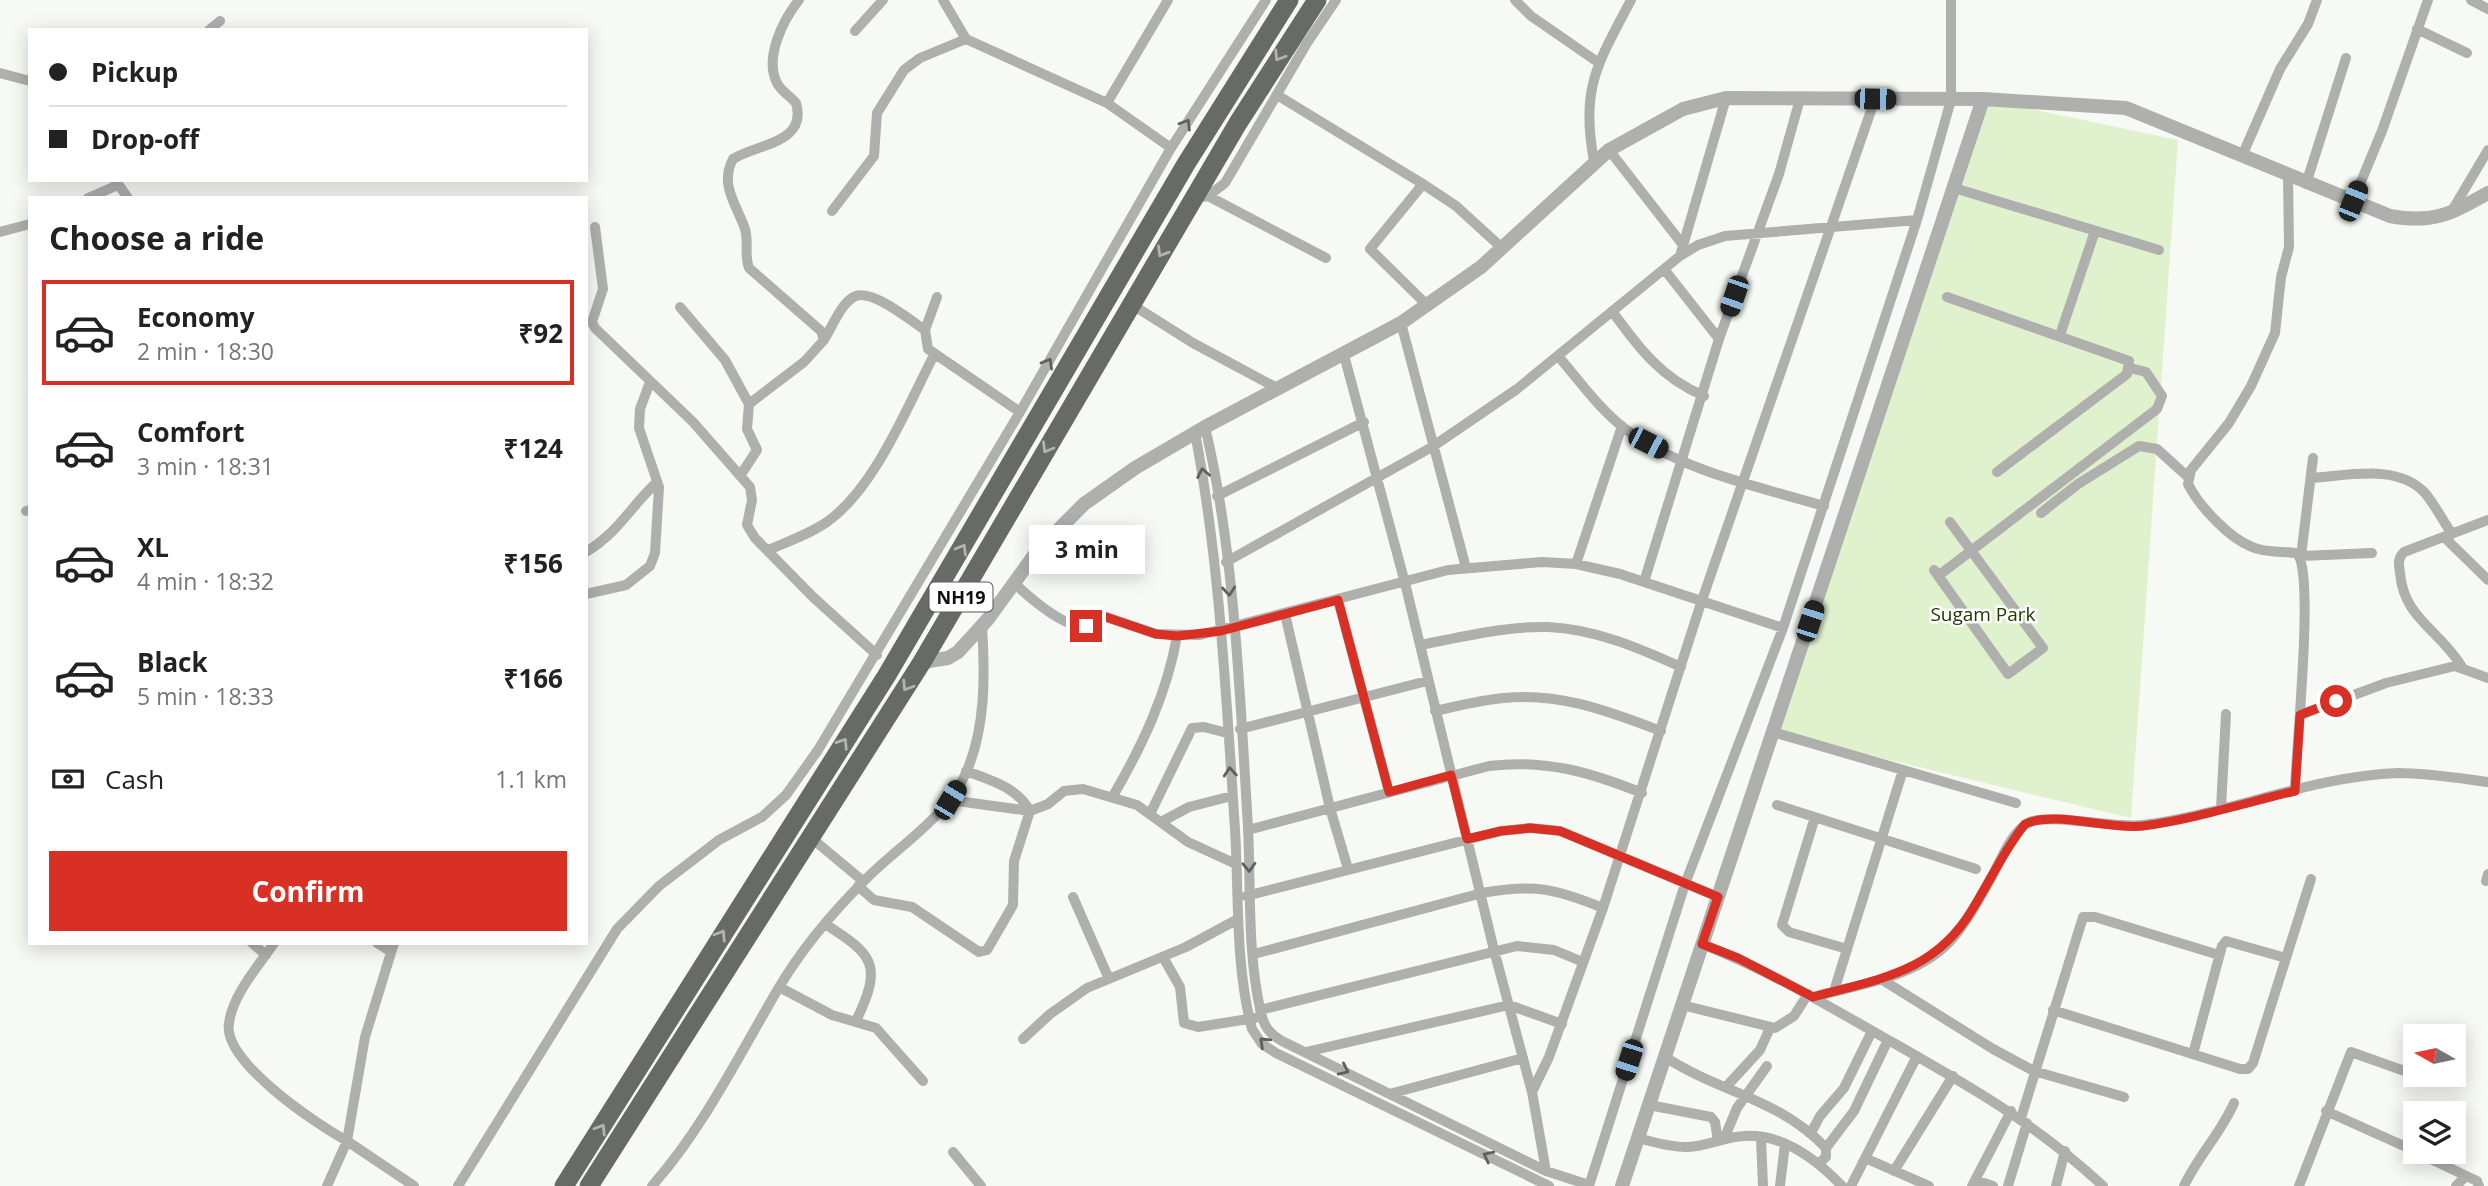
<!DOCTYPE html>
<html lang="en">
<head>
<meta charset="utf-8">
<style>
	:root { --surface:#fff; --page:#f6f6f6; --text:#222; --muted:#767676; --line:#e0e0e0; --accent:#d93025 }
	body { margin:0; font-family:"Open Sans",sans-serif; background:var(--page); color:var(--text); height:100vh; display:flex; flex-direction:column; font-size:26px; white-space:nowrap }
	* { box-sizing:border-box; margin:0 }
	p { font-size:23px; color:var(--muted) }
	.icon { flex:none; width:38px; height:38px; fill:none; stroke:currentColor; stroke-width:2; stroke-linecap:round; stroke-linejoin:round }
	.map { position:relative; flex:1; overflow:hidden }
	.sheet { position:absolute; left:28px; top:196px; width:560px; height:749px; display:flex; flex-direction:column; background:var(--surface); border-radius:0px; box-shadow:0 4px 18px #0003 }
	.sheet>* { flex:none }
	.top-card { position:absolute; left:28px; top:28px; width:560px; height:154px; border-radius:0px; box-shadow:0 4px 18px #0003; display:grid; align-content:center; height:154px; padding:0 21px; background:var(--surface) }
	.needle { width:46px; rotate:279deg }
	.fabs { position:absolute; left:2403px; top:1024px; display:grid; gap:14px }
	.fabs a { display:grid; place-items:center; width:63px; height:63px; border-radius:0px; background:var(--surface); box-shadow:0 4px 18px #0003; font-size:35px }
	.end { position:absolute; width:32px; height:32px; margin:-16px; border:9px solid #d93025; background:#fff; box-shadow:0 0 0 4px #fff }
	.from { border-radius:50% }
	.bubble { position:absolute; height:49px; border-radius:0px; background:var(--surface); box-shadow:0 4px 18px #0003; font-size:23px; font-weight:700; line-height:49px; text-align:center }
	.car { position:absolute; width:21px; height:42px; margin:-21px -10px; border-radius:9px; box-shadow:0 0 5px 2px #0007; background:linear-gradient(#222 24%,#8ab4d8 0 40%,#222 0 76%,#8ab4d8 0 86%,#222 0) }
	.top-card b { display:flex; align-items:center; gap:24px; height:66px; font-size:26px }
	.top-card b+b { border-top:2px solid var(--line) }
	.top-card i { width:18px; height:18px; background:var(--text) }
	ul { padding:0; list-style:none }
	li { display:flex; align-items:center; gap:21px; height:105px; margin:0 14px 10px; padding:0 7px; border:4px solid transparent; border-radius:0px }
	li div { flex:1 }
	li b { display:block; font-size:26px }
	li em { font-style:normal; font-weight:700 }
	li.active { border-color:var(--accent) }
	li>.icon { width:63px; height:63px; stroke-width:1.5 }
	h2 { padding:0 21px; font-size:32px; line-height:84px }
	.pay { display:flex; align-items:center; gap:18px; height:77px; padding:0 21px; font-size:26px }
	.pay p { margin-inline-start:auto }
	.cta { display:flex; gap:14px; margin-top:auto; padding:14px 21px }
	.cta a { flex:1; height:80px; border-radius:0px; background:var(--accent); color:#fff; font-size:28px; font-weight:700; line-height:80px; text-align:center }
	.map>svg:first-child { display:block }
	.green { fill:#dff1cd }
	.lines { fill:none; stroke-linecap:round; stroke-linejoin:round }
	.minor { stroke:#afb0ae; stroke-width:10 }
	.tertiary { stroke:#afb0ae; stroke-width:14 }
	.trunk { stroke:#676a65; stroke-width:19 }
	.oneway { stroke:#b3b4b2 }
	.oneway2 { stroke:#5f605e }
	.route { stroke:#d93025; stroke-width:9 }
	.labels { text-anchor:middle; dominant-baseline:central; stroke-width:5; stroke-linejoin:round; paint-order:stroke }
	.shield { fill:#fff; stroke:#575856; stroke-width:2 }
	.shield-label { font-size:18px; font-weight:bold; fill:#0f100e }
	.park-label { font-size:19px; fill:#223800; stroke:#fff }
</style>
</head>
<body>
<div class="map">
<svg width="2488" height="1186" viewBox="0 0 2488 1186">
	<rect width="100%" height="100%" fill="#f7faf4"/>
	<!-- green -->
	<path class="green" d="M1983,99L2178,140L2131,818L1773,732Z"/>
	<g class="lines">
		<!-- minor -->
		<path class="minor" d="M943,0L966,39L1107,103L1171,148
			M1515,0L1531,16L1599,63
			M2471,0L2488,9
			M2417,29L2467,53
			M209,30L220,21
			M855,31L883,0
			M0,73L30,81
			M1277,95L1423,184L1456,206L1501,247
			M1107,103L1168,0
			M1609,150L1683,245
			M2242,156L2280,69L2308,24L2317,0
			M1594,161C1580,88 1598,63 1631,0
			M2288,175L2289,247L2281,277L2275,333L2251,386L2229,423L2191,470L2188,484C2199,506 2229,538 2252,547C2265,553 2282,551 2296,553C2316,565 2295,758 2295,791
			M115,180L128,198
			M1423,184L1370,249L1427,305
			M2306,184L2346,58
			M1954,188L2159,250
			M1208,196L1326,258
			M88,198L118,185
			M1195,198L1208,196L1225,183L1307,43L1336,0
			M2353,201L2382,131L2428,0
			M832,211L874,156L877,113L904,70L920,58L966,39
			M2450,214L2488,150
			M595,227L603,289L592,322L595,328L693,422L750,487L752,500L747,525L755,538L813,597L877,655
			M0,232L30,224
			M1680,256L1726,98
			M1664,269L1719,339
			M937,297L925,330L928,349L1020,412
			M1947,297L2129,361L2127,374L1997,472
			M1131,304L1193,343L1277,388
			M680,307L725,360L749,404
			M1612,311C1638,347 1661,378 1704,396
			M1401,323L1466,568
			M2060,335L2095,231
			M824,340C832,327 840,306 852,298C868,285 910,320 925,330
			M1344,355L1405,583L1494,950L1532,1092L1546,1171
			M1558,356C1579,380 1599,409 1624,428C1681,471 1756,486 1824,506
			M1205,427C1235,552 1240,699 1248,827C1251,888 1247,953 1261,1013C1264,1027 1270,1034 1282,1041L1546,1171L1589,1185
			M1195,433C1220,563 1226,697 1235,829C1239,895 1235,965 1252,1029L1262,1044L1276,1053L1549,1186
			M2313,458L2301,556L2372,553
			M740,476L757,450L747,429L749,404L804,362L824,340L821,331L749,268C744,255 749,242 745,229C737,205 719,185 733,159C755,144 808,144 796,103C790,96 781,91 777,83C764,58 783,20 799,0
			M2311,478C2347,476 2397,463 2425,493C2435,505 2443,521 2452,534
			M1217,496L1364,422
			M26,511L30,510
			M2041,513L2078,484L2139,446L2157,449L2188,477
			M2444,537L2488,580
			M768,550C788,542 809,534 827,522C875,488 907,407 934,355
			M586,552C620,531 630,507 657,482
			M1226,562L1432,447L1517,389L1680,256L1698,245L1725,236L1917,220
			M1576,564L1622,426
			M1934,570L2008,674L2043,648L1950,522
			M1938,576L2157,409L2162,396L2146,372L2130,368
			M1644,582L1719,339L1779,174L1800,99
			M1014,583C1029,597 1063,627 1084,626C1092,626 1096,618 1103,616L1156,634L1200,635L1448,570L1542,562L1576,564L1620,574L1783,628
			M586,594L626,585L650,566L655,553L659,487L639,428L640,409L650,382
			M1338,600L1389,792
			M1285,614L1330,808L1348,869
			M1420,645C1462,637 1505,626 1548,627C1595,629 1639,648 1681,667
			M2462,667C2439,629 2404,619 2400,573C2399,564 2397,559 2404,552L2488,520
			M1435,711C1458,706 1481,700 1504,698C1560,692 1610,712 1661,731
			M2300,715L2386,683L2455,666L2488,678
			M1240,729L1427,681
			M1773,732L2016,803
			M1113,796C1142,746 1167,694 1177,636
			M950,800L1030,811L1048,804L1064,791L1083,789L1137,805L1188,842L1236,864
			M1777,805L1976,869
			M2221,808L2226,714
			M1150,814L1192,728L1204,727L1227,733
			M1815,817L1782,925L1789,932L1847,949
			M1161,822L1189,807L1232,796
			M1248,830L1489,766C1545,759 1590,772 1642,793
			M809,836L863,881
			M2486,881L2488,874
			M858,886L874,900L912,907L979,952L987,950L1013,905L1014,861L1030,811C1017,787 990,780 966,771
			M1246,896L1501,831L1530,828L1560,831L1718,897
			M1073,897L1109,979
			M825,924C874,955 883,965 856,1021
			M252,943L266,955
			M274,943C258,967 233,994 229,1023C222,1061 316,1124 347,1141L327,1186
			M377,943L390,951
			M394,943L365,1037L347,1141L414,1186
			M1702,944C1766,969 1823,1003 1883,1037C1964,1083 2033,1121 2103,1186
			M1254,954L1482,893C1534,884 1554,888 1603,908
			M1163,957L1180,987L1184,1023L1198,1027L1255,1018
			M2286,958L2311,879
			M1881,979L1993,1049L2034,1071L2124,1097
			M779,987L832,1015L876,1028L923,1081
			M1834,991L1903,770
			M1813,997C1860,984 1920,977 1953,938C1968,921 1979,899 1990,880C2000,863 2010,833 2028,823C2046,812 2116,829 2143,825C2229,814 2312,776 2398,773C2428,773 2458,778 2488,782
			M1682,1005L1775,1028L1794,1016L1808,994
			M1260,1010L1517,946L1554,950L1583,962
			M2053,1010L2240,1069H2248L2253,1063L2286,958L2226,941L2222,946L2193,1054
			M1023,1039L1050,1014L1087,988L1186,947L1238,919
			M1306,1052L1509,1005L1562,1024
			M1665,1057C1721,1093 1778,1098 1826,1148V1157L1819,1163
			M1726,1087L1760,1050L1770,1028
			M1532,1092L1549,1057L1603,908L1701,603L1875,99
			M1393,1093L1523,1058
			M1649,1105L1711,1117L1715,1122L1718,1141
			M2326,1111L2415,1151
			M2021,1118L2083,917H2095L2219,955
			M1811,1133L1820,1116L1844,1088L1872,1031
			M1638,1138C1653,1142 1669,1147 1686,1147C1705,1147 1724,1137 1744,1136C1782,1133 1817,1160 1842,1186
			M1761,1138L1763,1186
			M1724,1139L1737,1108L1767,1066
			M1826,1148L1854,1111L1888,1040
			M953,1152L981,1186
			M2416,1152L2477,1181L2479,1186
			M1865,1158L1929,1186
			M1894,1171L1953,1076
			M1975,1180L1993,1186
			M458,1186L617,929L659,886L719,840L762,817L786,795L818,750L1020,412L1171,148L1266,0
			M652,1186C704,1127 738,1057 778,989C801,950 832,913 864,881C898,846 945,819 966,773C986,727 985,675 982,626
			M1589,1186L1685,884L1783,628L1917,220L1951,100V0
			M1780,1186L1785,1144
			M1851,1186L1917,1056
			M1972,1186L2011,1111
			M2008,1186L2027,1123
			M2056,1186L2065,1151
			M2184,1186C2198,1156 2221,1133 2234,1103
			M2299,1186L2351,1052L2413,1074
			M2456,1186L2466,1176"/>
		<!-- tertiary -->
		<path class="tertiary" d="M922,662L948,658L958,652L988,619L1038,550L1084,504L1135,468L1205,427L1401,323L1481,267L1609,150L1683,109L1726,98L1983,99L2126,108L2390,216C2434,224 2450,214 2488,193
			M1622,1186L1983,99"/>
		<!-- trunk -->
		<path class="trunk" d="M564,1186L887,675L1186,164L1289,0
			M589,1186L922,662L1238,123L1317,0"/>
	</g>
	<!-- one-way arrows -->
	<defs><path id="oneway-chevron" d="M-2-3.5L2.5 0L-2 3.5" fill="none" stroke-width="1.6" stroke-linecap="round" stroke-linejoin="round" transform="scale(1.75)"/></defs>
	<g class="oneway">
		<use href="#oneway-chevron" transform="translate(1279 56) rotate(122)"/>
		<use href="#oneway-chevron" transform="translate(1162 252) rotate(121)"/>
		<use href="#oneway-chevron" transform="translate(1047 448) rotate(120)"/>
		<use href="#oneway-chevron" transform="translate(962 549) rotate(-60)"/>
		<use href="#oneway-chevron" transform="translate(907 686) rotate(122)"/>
		<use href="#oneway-chevron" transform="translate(843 743) rotate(-57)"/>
		<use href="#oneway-chevron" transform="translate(721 935) rotate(-58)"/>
		<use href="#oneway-chevron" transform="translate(601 1129) rotate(-58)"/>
	</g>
	<g class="oneway2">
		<use href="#oneway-chevron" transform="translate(1186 124) rotate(-58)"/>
		<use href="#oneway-chevron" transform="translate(1048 363) rotate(-60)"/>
		<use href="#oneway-chevron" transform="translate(1203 473) rotate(-101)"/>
		<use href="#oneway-chevron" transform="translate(1229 591) rotate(85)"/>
		<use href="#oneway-chevron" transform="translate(1230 772) rotate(-95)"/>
		<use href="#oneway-chevron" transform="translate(1249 867) rotate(88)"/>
		<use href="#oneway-chevron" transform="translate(1264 1042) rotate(-137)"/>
		<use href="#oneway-chevron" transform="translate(1344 1070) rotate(25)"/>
		<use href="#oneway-chevron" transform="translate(1488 1156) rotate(-153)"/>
	</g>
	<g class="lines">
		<!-- route -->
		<path class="route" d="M1086,626L1103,616L1156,634L1177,636L1221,631L1338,600L1389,792L1451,775L1467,839L1501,831L1530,828L1560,831L1718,897L1702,944L1738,958L1813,997C1878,979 1934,973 1972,910C1990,881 2004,850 2025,824C2057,810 2106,830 2143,826C2194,819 2245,803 2295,791L2300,715L2336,701"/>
	</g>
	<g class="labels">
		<!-- shield labels -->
		<rect class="shield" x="929.5" y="582.5" width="63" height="29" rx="5"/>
		<g class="shield-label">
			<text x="961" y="597">NH19</text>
		</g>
		<!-- park labels -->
		<g class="park-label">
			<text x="1983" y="614">Sugam Park</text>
		</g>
	</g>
</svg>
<div class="fabs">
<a><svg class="needle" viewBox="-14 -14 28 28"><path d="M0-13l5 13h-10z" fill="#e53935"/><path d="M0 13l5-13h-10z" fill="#767676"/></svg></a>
<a><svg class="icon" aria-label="layers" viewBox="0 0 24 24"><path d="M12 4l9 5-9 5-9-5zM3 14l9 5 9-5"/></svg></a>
</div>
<i class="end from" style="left:2336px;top:701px"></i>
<i class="end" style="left:1086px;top:626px"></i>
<div class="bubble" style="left:1029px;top:525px;width:116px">3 min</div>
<i class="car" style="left:1875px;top:99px;rotate:91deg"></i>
<i class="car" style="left:2353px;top:201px;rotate:22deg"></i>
<i class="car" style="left:1734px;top:296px;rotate:199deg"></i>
<i class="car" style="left:1648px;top:443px;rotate:117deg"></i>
<i class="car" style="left:1810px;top:621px;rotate:18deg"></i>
<i class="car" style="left:950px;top:800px;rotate:31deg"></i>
<i class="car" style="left:1629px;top:1060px;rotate:198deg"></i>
<div class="top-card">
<b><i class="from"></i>Pickup</b>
<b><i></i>Drop-off</b>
</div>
<section class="sheet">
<h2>Choose a ride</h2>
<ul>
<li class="active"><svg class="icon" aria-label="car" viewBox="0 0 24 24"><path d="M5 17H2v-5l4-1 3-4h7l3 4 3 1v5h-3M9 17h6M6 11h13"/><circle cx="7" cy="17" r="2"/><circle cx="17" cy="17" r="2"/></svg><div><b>Economy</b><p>2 min · 18:30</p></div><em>₹92</em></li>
<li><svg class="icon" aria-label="car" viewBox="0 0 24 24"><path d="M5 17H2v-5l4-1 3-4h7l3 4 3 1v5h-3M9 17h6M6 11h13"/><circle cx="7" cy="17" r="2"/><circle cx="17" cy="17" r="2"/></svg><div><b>Comfort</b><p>3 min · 18:31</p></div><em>₹124</em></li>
<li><svg class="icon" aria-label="car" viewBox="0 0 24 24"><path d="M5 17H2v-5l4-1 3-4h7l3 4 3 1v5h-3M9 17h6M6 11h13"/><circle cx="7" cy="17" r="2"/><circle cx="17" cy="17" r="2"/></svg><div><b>XL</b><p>4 min · 18:32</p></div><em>₹156</em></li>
<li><svg class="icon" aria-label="car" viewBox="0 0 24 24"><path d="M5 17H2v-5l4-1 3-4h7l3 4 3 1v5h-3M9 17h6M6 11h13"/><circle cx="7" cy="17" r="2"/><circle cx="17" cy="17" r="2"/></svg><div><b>Black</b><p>5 min · 18:33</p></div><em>₹166</em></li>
</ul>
<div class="pay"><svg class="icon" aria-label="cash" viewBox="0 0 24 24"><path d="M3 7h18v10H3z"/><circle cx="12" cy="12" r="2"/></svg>Cash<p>1.1 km</p></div>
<div class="cta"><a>Confirm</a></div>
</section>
</div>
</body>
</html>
